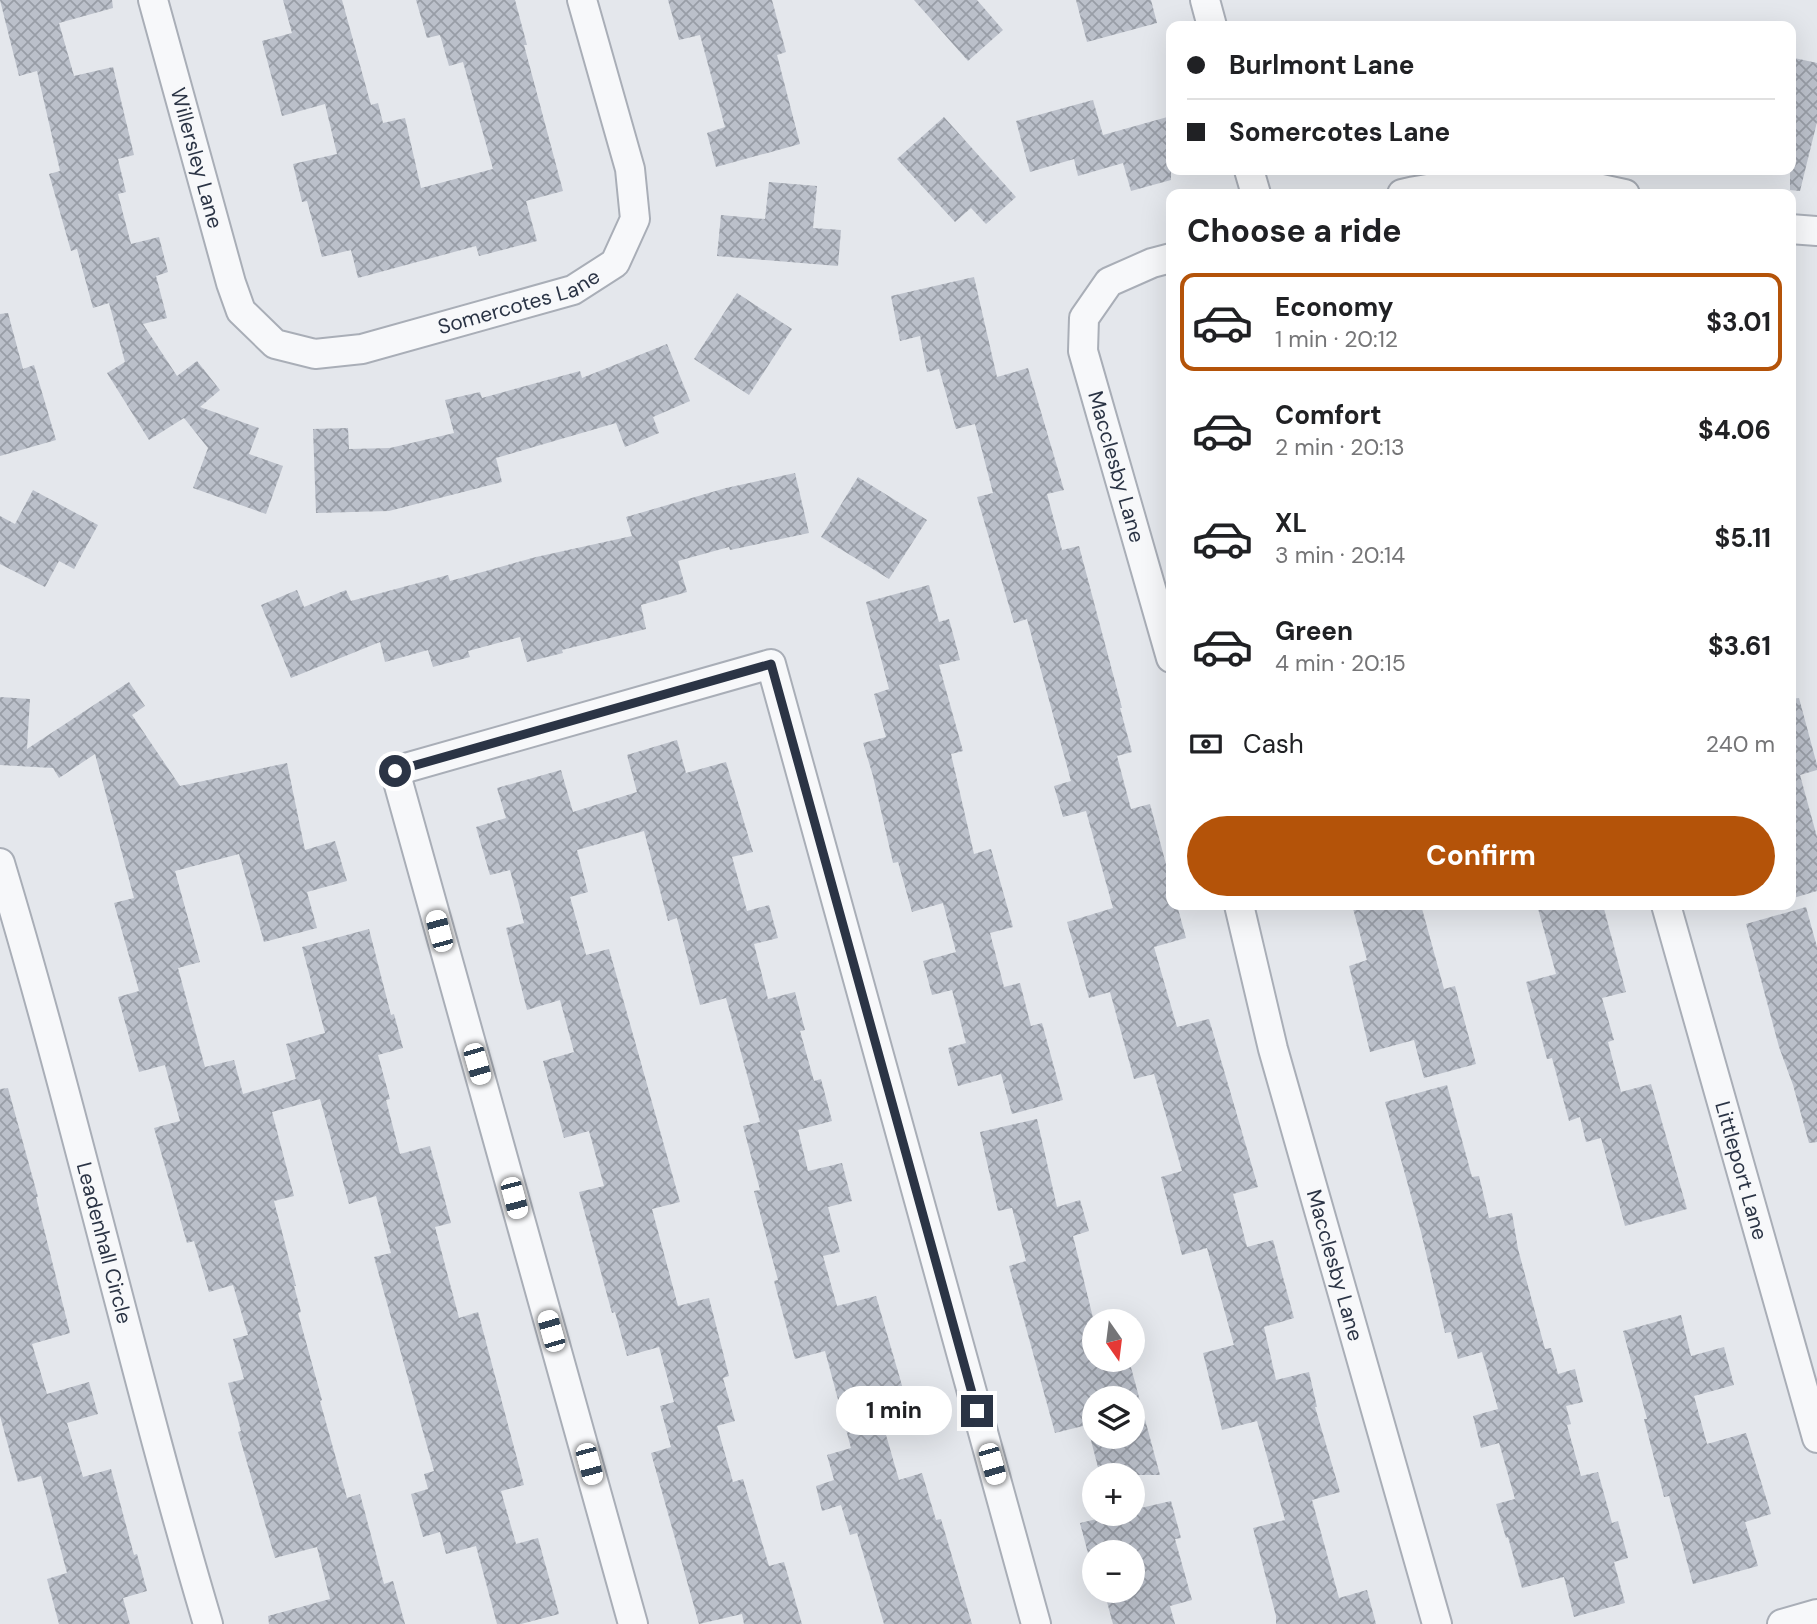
<!DOCTYPE html>
<html lang="en">
<head>
<meta charset="utf-8">
<style>
	:root { --surface:#fff; --page:#f6f6f6; --text:#202124; --muted:#757577; --line:#e0e0e0; --accent:#b45309 }
	body { margin:0; font-family:"DM Sans",sans-serif; background:var(--page); color:var(--text); height:100vh; display:flex; flex-direction:column; font-size:26px; white-space:nowrap }
	* { box-sizing:border-box; margin:0 }
	p { font-size:23px; color:var(--muted) }
	.icon { flex:none; width:38px; height:38px; fill:none; stroke:currentColor; stroke-width:2; stroke-linecap:round; stroke-linejoin:round }
	.map { position:relative; flex:1; overflow:hidden }
	.panel { position:absolute; left:1166px; top:189px; width:630px; height:721px; display:flex; flex-direction:column; background:var(--surface); border-radius:14px; box-shadow:0 7px 28px #0002 }
	.panel>* { flex:none }
	.hud { position:absolute; left:1166px; top:21px; width:630px; height:154px; border-radius:14px; box-shadow:0 7px 28px #0002; display:grid; align-content:center; height:154px; padding:0 21px; background:var(--surface) }
	.needle { width:46px; rotate:166deg }
	.controls { position:absolute; left:1082px; top:1309px; display:grid; gap:14px }
	.controls a { display:grid; place-items:center; width:63px; height:63px; border-radius:50%; background:var(--surface); box-shadow:0 7px 28px #0002; font-size:35px }
	.end { position:absolute; width:32px; height:32px; margin:-16px; border:9px solid #2b3445; background:#fff; box-shadow:0 0 0 4px #fff }
	.from { border-radius:50% }
	.bubble { position:absolute; height:49px; border-radius:24px; background:var(--surface); box-shadow:0 7px 28px #0002; font-size:23px; font-weight:700; line-height:49px; text-align:center }
	.car { position:absolute; width:21px; height:42px; margin:-21px -10px; border-radius:9px; box-shadow:0 0 5px 2px #0007; background:linear-gradient(#fff 24%,#345 0 40%,#fff 0 76%,#345 0 86%,#fff 0) }
	.hud b { display:flex; align-items:center; gap:24px; height:66px; font-size:26px }
	.hud b+b { border-top:2px solid var(--line) }
	.hud i { width:18px; height:18px; background:var(--text) }
	ul { padding:0; list-style:none }
	li { display:flex; align-items:center; gap:21px; height:98px; margin:0 14px 10px; padding:0 7px; border:4px solid transparent; border-radius:14px }
	li div { flex:1 }
	li b { display:block; font-size:26px }
	li em { font-style:normal; font-weight:700 }
	li.active { border-color:var(--accent) }
	li>.icon { width:63px; height:63px; stroke-width:1.5 }
	h2 { padding:0 21px; font-size:32px; line-height:84px }
	.pay { display:flex; align-items:center; gap:18px; height:77px; padding:0 21px; font-size:26px }
	.pay p { margin-inline-start:auto }
	.cta { display:flex; gap:14px; margin-top:auto; padding:14px 21px }
	.cta a { flex:1; height:80px; border-radius:42px; background:var(--accent); color:#fff; font-size:28px; font-weight:700; line-height:80px; text-align:center }
	.map>svg:first-child { display:block }
	.building { fill:url(#building-cross-hatch); fill-rule:evenodd }
	.lines { fill:none; stroke-linecap:round; stroke-linejoin:round }
	.minor-casing { stroke:#a9aeb7; stroke-width:32 }
	.minor { stroke:#f7f8fa; stroke-width:28 }
	.route { stroke:#2b3445; stroke-width:9 }
	.labels { text-anchor:middle; dominant-baseline:central; stroke-width:6; stroke-linejoin:round; paint-order:stroke }
	.street-label { font-size:21px; fill:#2b3445; stroke:#f4f6f9 }
</style>
</head>
<body>
<div class="map">
<svg width="1817" height="1624" viewBox="0 0 1817 1624">
	<defs>
		<pattern id="building-cross-hatch" width="8" height="8" patternUnits="userSpaceOnUse" patternTransform="scale(1.75)"><rect width="8" height="8" fill="#bbc0ca"/><path d="M0 0l8 8M0 8l8-8" fill="none" stroke="#989da6"/></pattern>
	</defs>
	<rect width="100%" height="100%" fill="#e4e7ec"/>
	<!-- building -->
	<path class="building" d="M0,0H112L113,8L59,23L74,76L113,67L134,155L118,159L126,192L118,194L131,244L159,237L168,272L156,276L167,318L143,324L177,376L197,361L220,390L200,407L259,428L249,454L283,466L266,514L193,488L208,448L184,418L149,440L107,373L125,362L109,303L93,308L77,249L71,251L49,174L60,171L37,71L19,76Z
		M283,0H342L371,105L378,103L383,123L405,118L421,188L493,169L463,62L449,66L440,35L427,38L416,0H515L527,45H524L563,191L526,201L537,241L479,256L476,246L358,278L351,250L322,257L307,201L302,202L293,164L337,154L325,104L282,116L262,41L292,33Z
		M668,0H772L786,52L777,55L800,144L716,167L707,133L725,127L700,35L679,40Z
		M914,0H977L1003,30L968,61Z
		M1076,0H1151L1157,23L1087,42Z
		M1790,57L1817,63V122L1800,191L1790,190Z
		M1093,100L1103,135L1171,116V180L1131,191L1123,163L1078,176L1074,159L1030,172L1016,121Z
		M944,117L1016,197L986,224L971,208L955,222L897,159Z
		M769,182L817,186L813,228L841,230L838,266L717,256L721,215L765,219Z
		M974,277L997,377L1028,368L1064,490L1047,494L1062,550L1079,546L1122,708H1120L1132,752L1117,756L1131,809L1150,804L1171,883V905H1177L1186,938L1154,947L1177,1027L1209,1019L1258,1187L1233,1194L1247,1247L1273,1240L1294,1318L1264,1327L1276,1380L1309,1372L1317,1407H1315L1340,1492L1312,1500L1339,1598L1367,1590L1376,1624H1276V1616L1253,1528L1285,1520L1257,1421L1222,1430L1203,1353L1234,1345L1207,1248L1182,1255L1161,1177L1182,1171L1154,1074L1134,1079L1110,992L1089,998L1067,922L1113,908L1086,811L1063,817L1054,786L1071,781L1027,619L1014,623L977,497L993,493L975,424L956,429L939,369L927,372L920,336L900,341L891,296Z
		M737,293L792,329L749,395L694,359Z
		M8,313L23,369L34,365L56,440L0,456V314Z
		M667,344L690,401L653,417L659,433L625,447L616,423L496,458L502,482L389,511L316,513L313,429L348,428L349,449L390,448L454,433L445,400L480,392L482,398L580,371L582,378Z
		M795,473L809,533L730,550L729,547L678,561L687,592L641,605L646,629L562,650L563,653L527,662L520,637L468,651L470,657L433,667L428,650L385,662L380,642L291,678L261,605L297,590L304,607L346,590L351,601L448,575L450,581L536,557L632,536L626,517L726,488Z
		M858,477L927,520L889,579L821,537Z
		M33,490L98,525L74,569L59,561L45,587L0,564V516L15,524Z
		M929,585L939,622L949,619L960,660L939,665L963,751L951,754L974,854L991,849L1013,927L990,933L1004,987L1020,983L1031,1026L1042,1023L1063,1100L1012,1114L1001,1074L958,1086L948,1048L966,1043L952,990L932,995L923,961L956,952L943,903L912,912L898,862L893,863L873,776L863,743L886,737L874,694L889,689L866,602Z
		M129,682L145,706L132,715L180,786L287,763L305,850L335,841L347,881L307,892L317,928L264,942L239,854L175,871L200,962L178,968L205,1067L234,1060L243,1094L296,1079L286,1044L325,1033L302,947L369,929L391,1015L394,1014L403,1048L378,1055L390,1099L386,1100L400,1154L430,1146L451,1223L435,1227L459,1318L478,1312L524,1485L501,1491L516,1544L538,1538L559,1614L521,1624H497L476,1546L446,1554L440,1532L423,1537L411,1494L428,1489L424,1474L434,1471L374,1257L391,1253L376,1196L349,1204L320,1099L272,1112L294,1196L274,1201L296,1286H294L301,1312L298,1313L322,1400L320,1401L347,1498L360,1494L384,1584L393,1581L405,1624H269L268,1616L330,1599L317,1547L275,1558L238,1432L241,1431L228,1383L244,1379L233,1339L248,1335L233,1285L209,1292L194,1241L187,1243L154,1128L180,1121L165,1065L139,1072L118,997L139,991L114,903L134,898L95,754L59,778L53,768L0,765V697L30,699L27,749Z
		M1799,698L1817,765V770L1800,775L1817,837V891L1790,899V699Z
		M677,740L686,773L726,762L753,852L732,857L747,911L769,905L778,938L754,944L768,999L795,992L805,1030L800,1031L814,1081L821,1079L832,1121L798,1130L808,1171L842,1163L852,1201L828,1207L840,1252L823,1256L837,1306L876,1296L912,1420L884,1428L899,1480L922,1473L936,1520L941,1519L972,1624H884L857,1533L850,1535L841,1505L822,1511L816,1486L834,1480L827,1455L851,1448L825,1351L795,1359L774,1281L778,1280L754,1191L760,1190L743,1126L760,1122L726,998L700,1005L677,918L668,921L644,831L577,850L588,892L570,897L586,955L609,949L680,1202L652,1209L678,1306L709,1298L729,1376L723,1378L735,1421L717,1426L733,1482L743,1479L769,1566L784,1562L802,1624H744L742,1614L699,1624L651,1453L671,1447L660,1406L674,1402L659,1347L627,1356L615,1312L612,1313L579,1192L604,1186L589,1131L564,1138L543,1061L574,1052L560,1000L527,1010L506,928L524,923L510,870L490,875L476,827L506,818L497,788L561,770L573,812L637,792L627,755Z
		M1352,905H1421L1444,989L1455,986L1476,1064L1424,1078L1414,1040L1370,1052L1349,966L1367,960Z
		M1537,905H1603L1626,992L1602,998L1614,1040L1608,1042L1621,1092L1651,1084L1687,1209L1625,1226L1601,1138L1586,1142L1580,1117L1569,1121L1552,1058L1547,1059L1526,982L1556,974Z
		M1806,907L1817,947V1142L1809,1143L1793,1085L1779,1047L1746,924Z
		M1447,1085L1472,1177L1479,1176L1489,1218L1512,1213L1518,1249L1545,1349L1551,1348L1558,1374L1575,1369L1583,1402L1566,1406L1571,1424L1567,1425L1581,1476L1598,1472L1612,1523L1618,1521L1628,1558L1614,1562L1625,1603L1574,1617L1564,1577L1522,1588L1508,1537L1506,1538L1496,1504L1515,1499L1499,1443L1481,1448L1473,1416L1498,1409L1482,1352L1458,1359L1451,1332L1445,1333L1421,1232L1385,1102Z
		M8,1088L38,1197H36L70,1333L32,1344L47,1394L89,1382L98,1414L67,1423L83,1477L111,1469L134,1555L137,1554L147,1591L123,1598L130,1624H59L47,1579L67,1573L41,1476L18,1482L0,1416V1089Z
		M1037,1119L1057,1207L1080,1200L1089,1231L1073,1236L1094,1322V1360H1129L1160,1475H1100L1087,1425L1055,1433L1009,1266L1026,1261L1012,1208L998,1211L980,1132ZM1094,1398H1132V1437H1094Z
		M1681,1315L1691,1356L1724,1347L1734,1385L1694,1396L1707,1444L1746,1433L1771,1514L1745,1522L1758,1566L1693,1584L1669,1496L1664,1497L1644,1419H1647L1623,1331Z
		M1171,1501L1181,1538L1175,1539L1192,1600L1170,1606L1175,1624H1113L1104,1591H1132V1552H1094V1560L1090,1561L1080,1523L1118,1514H1132V1510Z"/>
	<g class="lines">
		<defs>
			<g id="minor">
				<path id="s1" d="M153,0L231,283L241,311L275,344L315,354L362,349L573,290L615,263L635,219L630,169L582,0"/>
				<path d="M1205,0L1212,26"/>
				<path d="M1249,170L1256,194"/>
				<path d="M1402,194C1416,190 1431,189 1446,186C1509,176 1563,179 1625,194"/>
				<path d="M1790,229L1817,231"/>
				<path id="s2" d="M1171,258L1152,263L1109,282L1084,318L1083,351L1171,658"/>
				<path id="s3" d="M0,863C76,1115 133,1372 208,1624"/>
				<path id="s4" d="M1239,905L1273,1049L1437,1624"/>
				<path id="s5" d="M1666,905L1817,1438"/>
				<path d="M633,1624L395,771L771,664L1036,1624"/>
				<path d="M1782,1624L1817,1614"/>
			</g>
		</defs>
		<!-- minor casing -->
		<use href="#minor" class="minor-casing"/>
		<!-- minor -->
		<use href="#minor" class="minor"/>
	</g>
	<g class="lines">
		<!-- route -->
		<path class="route" d="M395,771L771,664L977,1411"/>
	</g>
	<g class="labels">
		<!-- street labels -->
		<g class="street-label">
			<text stroke="none"><textPath href="#s1" startOffset="164">Willersley Lane</textPath></text>
			<text stroke="none"><textPath href="#s1" startOffset="623">Somercotes Lane</textPath></text>
			<text stroke="none"><textPath href="#s2" startOffset="264">Macclesby Lane</textPath></text>
			<text stroke="none"><textPath href="#s5" startOffset="276">Littleport Lane</textPath></text>
			<text stroke="none"><textPath href="#s3" startOffset="394">Leadenhall Circle</textPath></text>
			<text stroke="none"><textPath href="#s4" startOffset="373">Macclesby Lane</textPath></text>
		</g>
	</g>
</svg>
<div class="controls">
<a><svg class="needle" viewBox="-14 -14 28 28"><path d="M0-13l5 13h-10z" fill="#e53935"/><path d="M0 13l5-13h-10z" fill="#757577"/></svg></a>
<a><svg class="icon" aria-label="layers" viewBox="0 0 24 24"><path d="M12 4l9 5-9 5-9-5zM3 14l9 5 9-5"/></svg></a>
<a>+</a>
<a>−</a>
</div>
<i class="end from" style="left:395px;top:771px"></i>
<i class="end" style="left:977px;top:1411px"></i>
<div class="bubble" style="left:836px;top:1386px;width:116px">1 min</div>
<i class="car" style="left:439px;top:931px;rotate:345deg"></i>
<i class="car" style="left:477px;top:1064px;rotate:164deg"></i>
<i class="car" style="left:514px;top:1198px;rotate:165deg"></i>
<i class="car" style="left:551px;top:1331px;rotate:344deg"></i>
<i class="car" style="left:589px;top:1464px;rotate:165deg"></i>
<i class="car" style="left:992px;top:1464px;rotate:164deg"></i>
<div class="hud">
<b><i class="from"></i>Burlmont Lane</b>
<b><i></i>Somercotes Lane</b>
</div>
<section class="panel">
<h2>Choose a ride</h2>
<ul>
<li class="active"><svg class="icon" aria-label="car" viewBox="0 0 24 24"><path d="M5 17H2v-5l4-1 3-4h7l3 4 3 1v5h-3M9 17h6M6 11h13"/><circle cx="7" cy="17" r="2"/><circle cx="17" cy="17" r="2"/></svg><div><b>Economy</b><p>1 min · 20:12</p></div><em>$3.01</em></li>
<li><svg class="icon" aria-label="car" viewBox="0 0 24 24"><path d="M5 17H2v-5l4-1 3-4h7l3 4 3 1v5h-3M9 17h6M6 11h13"/><circle cx="7" cy="17" r="2"/><circle cx="17" cy="17" r="2"/></svg><div><b>Comfort</b><p>2 min · 20:13</p></div><em>$4.06</em></li>
<li><svg class="icon" aria-label="car" viewBox="0 0 24 24"><path d="M5 17H2v-5l4-1 3-4h7l3 4 3 1v5h-3M9 17h6M6 11h13"/><circle cx="7" cy="17" r="2"/><circle cx="17" cy="17" r="2"/></svg><div><b>XL</b><p>3 min · 20:14</p></div><em>$5.11</em></li>
<li><svg class="icon" aria-label="car" viewBox="0 0 24 24"><path d="M5 17H2v-5l4-1 3-4h7l3 4 3 1v5h-3M9 17h6M6 11h13"/><circle cx="7" cy="17" r="2"/><circle cx="17" cy="17" r="2"/></svg><div><b>Green</b><p>4 min · 20:15</p></div><em>$3.61</em></li>
</ul>
<div class="pay"><svg class="icon" aria-label="cash" viewBox="0 0 24 24"><path d="M3 7h18v10H3z"/><circle cx="12" cy="12" r="2"/></svg>Cash<p>240 m</p></div>
<div class="cta"><a>Confirm</a></div>
</section>
</div>
</body>
</html>
